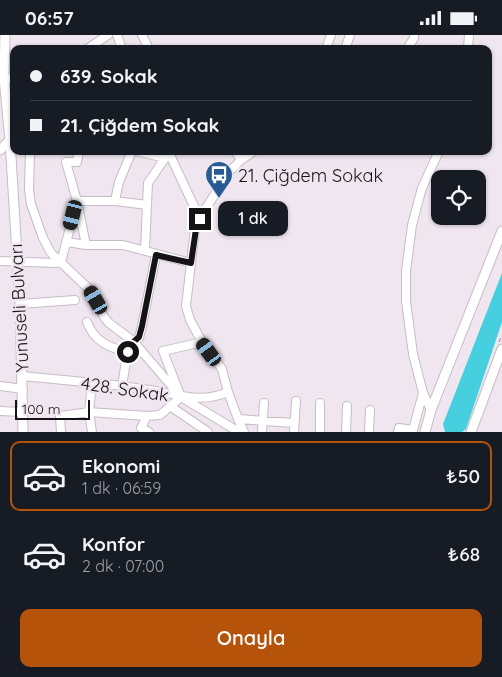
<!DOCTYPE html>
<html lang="tr">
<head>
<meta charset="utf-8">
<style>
	:root { --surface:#171b24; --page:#20242c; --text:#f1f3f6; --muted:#9ea1a6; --line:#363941; --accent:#b45309 }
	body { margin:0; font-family:Quicksand,sans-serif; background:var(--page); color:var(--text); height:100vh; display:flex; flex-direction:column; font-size:19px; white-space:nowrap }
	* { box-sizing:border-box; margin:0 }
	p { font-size:16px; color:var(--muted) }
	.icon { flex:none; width:28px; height:28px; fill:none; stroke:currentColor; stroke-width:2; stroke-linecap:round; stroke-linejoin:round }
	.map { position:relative; height:397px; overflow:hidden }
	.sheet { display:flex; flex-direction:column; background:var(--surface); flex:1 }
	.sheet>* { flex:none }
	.top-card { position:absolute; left:10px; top:10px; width:482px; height:110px; border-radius:10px; box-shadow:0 1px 4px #0004; display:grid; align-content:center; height:110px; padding:0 20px; background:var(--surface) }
	.controls { position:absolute; left:431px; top:135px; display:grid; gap:10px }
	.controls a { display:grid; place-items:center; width:55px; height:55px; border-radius:10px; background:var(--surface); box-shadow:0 1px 4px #0004; font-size:25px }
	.scale { position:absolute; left:15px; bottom:12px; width:75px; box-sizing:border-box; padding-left:5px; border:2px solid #161316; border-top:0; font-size:14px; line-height:18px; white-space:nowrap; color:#161316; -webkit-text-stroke:4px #f0e6f0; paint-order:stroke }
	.end { position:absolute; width:22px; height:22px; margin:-11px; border:6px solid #161316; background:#fff; box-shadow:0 0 0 2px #fff }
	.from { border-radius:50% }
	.bubble { position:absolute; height:35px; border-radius:10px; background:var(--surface); box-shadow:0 1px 4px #0004; font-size:16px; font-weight:600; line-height:35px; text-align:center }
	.car { position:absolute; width:15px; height:30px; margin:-15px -8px; border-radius:6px; box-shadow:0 0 4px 1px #0007; background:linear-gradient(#222 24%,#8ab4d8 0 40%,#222 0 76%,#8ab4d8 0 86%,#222 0) }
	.top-card b { display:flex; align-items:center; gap:18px; height:48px; font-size:19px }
	.top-card b+b { border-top:1px solid var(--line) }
	.top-card i { width:12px; height:12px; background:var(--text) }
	ul { padding:9px 0 0; list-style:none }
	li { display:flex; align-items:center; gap:15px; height:70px; margin:0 10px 8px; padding:0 10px; border:2px solid transparent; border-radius:10px }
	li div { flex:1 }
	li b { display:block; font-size:19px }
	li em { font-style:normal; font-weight:600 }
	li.selected { border-color:var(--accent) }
	li>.icon { width:45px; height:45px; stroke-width:1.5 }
	.action { display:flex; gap:10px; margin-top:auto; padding:10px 20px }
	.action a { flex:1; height:58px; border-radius:10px; background:var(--accent); color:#fff; font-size:20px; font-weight:600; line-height:58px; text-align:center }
	.status { display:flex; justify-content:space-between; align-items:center; height:35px; padding:0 25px; background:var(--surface); direction:ltr }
	.status svg { height:14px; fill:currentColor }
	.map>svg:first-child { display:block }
	.water { fill:#46cfdf }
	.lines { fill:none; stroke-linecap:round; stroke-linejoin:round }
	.minor-casing { stroke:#c6bcc6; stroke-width:10 }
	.major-casing { stroke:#c6bcc6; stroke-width:11 }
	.path { stroke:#857f85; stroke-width:1; stroke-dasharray:4 2.5; stroke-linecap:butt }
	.minor { stroke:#fff; stroke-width:8 }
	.major { stroke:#fff; stroke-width:9 }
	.route { stroke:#161316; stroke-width:6 }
	.labels { text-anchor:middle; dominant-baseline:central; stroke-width:5; stroke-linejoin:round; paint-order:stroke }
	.poi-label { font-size:18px; fill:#161316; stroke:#f0e6f0; text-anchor:start }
	.street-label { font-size:18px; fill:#161316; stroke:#f0e6f0 }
</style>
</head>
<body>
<div class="status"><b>06:57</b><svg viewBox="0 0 49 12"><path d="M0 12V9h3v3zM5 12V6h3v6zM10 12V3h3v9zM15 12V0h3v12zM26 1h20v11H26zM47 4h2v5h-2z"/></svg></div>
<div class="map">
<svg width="502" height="397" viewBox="0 0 502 397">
	<rect width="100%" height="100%" fill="#f0e6f0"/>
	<!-- water -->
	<path class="water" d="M502,238V287L466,394L462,397H445L443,389Z"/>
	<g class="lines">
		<defs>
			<path id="minor" d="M117,0L122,14
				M142,0L149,14
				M87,14L108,0
				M326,14L331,0
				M345,14L350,0
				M407,14L414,3V0
				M468,14L469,0
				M0,41L14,45
				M30,116L29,155L31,169L43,203L51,218L90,255L104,282L109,288L133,306L181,362
				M79,116L77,127H66L77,166L86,210
				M136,116L165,123
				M235,116L241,125
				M169,118L200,184
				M115,166L119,147L132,116
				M67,207L86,210H123L191,228
				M145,215L148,148L170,116
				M0,226L56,228L61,227L77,166H115L147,170
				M20,269L75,265
				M87,287C94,306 109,313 128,317
				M202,307L163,316L181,362L239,397
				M22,341C55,344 89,347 122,351C133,353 145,354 156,356C183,361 202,368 228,357
				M92,348L89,377L92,397
				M0,351L23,354
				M122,351L127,320L130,310L139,303L142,291L156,220
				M170,371L208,397
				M431,375L423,358L413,319L406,266V236L412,190L422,153L439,116
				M0,376L22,377
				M147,381L160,380L181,362
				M238,384L294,388
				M61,397L60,381L89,377L147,381L141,393L149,397
				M244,397L238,384L228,357L222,334L202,307L190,285L186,271L195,194L206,173L230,136L241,125L254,116
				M262,397L264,368
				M294,397L296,366
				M320,397V368
				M346,397L347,371
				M369,397L370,375
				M398,397L399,393L413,395L423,358"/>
			<path id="major" d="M5,0L4,43L10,105L20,269L23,397
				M0,115L10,105
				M425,397L431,375L502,196
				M471,397L502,314"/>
		</defs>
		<!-- minor casing -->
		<use href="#minor" class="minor-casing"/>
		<!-- major casing -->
		<use href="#major" class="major-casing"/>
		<!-- path -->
		<path class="path" d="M499,307L502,301"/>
		<!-- minor -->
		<use href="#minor" class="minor"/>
		<!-- major -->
		<use href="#major" class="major"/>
	</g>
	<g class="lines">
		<!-- route -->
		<path class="route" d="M128,317L130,310L139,302L142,291L156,220L191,228L196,194L200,184"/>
	</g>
	<!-- icons -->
	<defs>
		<symbol id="bus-pin" viewBox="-11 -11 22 30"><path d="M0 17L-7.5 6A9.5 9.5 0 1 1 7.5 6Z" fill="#265b94" stroke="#f0e6f0"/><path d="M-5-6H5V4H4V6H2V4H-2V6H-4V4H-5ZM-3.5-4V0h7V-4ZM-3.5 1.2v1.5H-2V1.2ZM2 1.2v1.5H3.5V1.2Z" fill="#fff"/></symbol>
	</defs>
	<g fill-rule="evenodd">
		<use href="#bus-pin" x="203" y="124" width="32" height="43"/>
	</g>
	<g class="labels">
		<!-- poi labels -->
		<g class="poi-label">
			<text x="238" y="140">21. Çiğdem Sokak</text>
		</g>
		<!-- street labels -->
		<g class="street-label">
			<text transform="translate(19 273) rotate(-93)">Yunuseli Bulvarı</text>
			<text transform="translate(125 354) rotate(8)">428. Sokak</text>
		</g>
	</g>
</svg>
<div class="controls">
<a><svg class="icon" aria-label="locate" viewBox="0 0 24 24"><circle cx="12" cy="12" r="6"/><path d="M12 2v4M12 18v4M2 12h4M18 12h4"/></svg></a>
</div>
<div class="scale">100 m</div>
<i class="end from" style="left:128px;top:317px"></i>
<i class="end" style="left:200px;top:184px"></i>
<div class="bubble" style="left:218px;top:166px;width:70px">1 dk</div>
<i class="car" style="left:73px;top:180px;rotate:194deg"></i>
<i class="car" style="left:96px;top:265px;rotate:330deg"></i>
<i class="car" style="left:209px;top:317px;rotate:324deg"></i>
<div class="top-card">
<b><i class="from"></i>639. Sokak</b>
<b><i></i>21. Çiğdem Sokak</b>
</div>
</div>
<section class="sheet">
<ul>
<li class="selected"><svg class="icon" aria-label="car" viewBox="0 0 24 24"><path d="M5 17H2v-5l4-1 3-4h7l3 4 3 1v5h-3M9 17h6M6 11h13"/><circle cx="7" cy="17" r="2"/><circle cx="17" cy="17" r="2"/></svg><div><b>Ekonomi</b><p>1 dk · 06:59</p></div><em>₺50</em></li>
<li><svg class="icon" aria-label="car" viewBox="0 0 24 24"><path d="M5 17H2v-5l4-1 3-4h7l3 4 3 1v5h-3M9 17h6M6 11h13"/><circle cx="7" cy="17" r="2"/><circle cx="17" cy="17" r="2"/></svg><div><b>Konfor</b><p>2 dk · 07:00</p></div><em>₺68</em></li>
</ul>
<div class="action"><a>Onayla</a></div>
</section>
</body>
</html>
